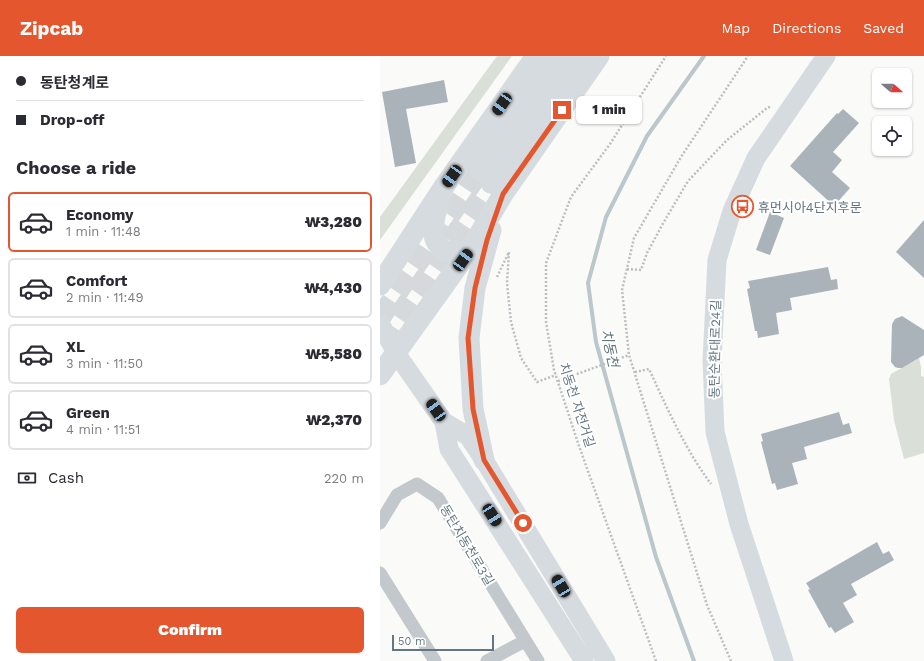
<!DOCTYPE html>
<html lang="en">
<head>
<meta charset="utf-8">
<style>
	:root { --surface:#fff; --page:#f7f7f7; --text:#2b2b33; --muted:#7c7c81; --line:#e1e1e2; --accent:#e4572e }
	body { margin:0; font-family:"Work Sans","Noto Sans KR",sans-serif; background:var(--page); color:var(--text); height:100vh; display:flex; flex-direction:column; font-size:15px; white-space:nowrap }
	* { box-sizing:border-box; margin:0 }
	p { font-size:13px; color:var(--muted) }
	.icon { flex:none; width:22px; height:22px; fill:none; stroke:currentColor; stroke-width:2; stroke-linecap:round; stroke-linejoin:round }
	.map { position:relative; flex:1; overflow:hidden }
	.side { display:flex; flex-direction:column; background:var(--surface); width:380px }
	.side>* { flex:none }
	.top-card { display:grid; align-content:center; height:88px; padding:0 16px; background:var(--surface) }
	.needle { width:26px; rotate:110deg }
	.tools { position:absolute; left:492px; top:12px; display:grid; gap:8px }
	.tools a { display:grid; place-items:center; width:40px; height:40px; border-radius:6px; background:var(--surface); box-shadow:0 1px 3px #0004; font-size:20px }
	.scale { position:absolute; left:12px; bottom:10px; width:102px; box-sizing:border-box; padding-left:4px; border:2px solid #657683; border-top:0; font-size:11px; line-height:14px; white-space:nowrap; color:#657683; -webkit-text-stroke:3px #fff; paint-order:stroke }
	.end { position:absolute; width:18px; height:18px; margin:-9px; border:5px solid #e4572e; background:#fff; box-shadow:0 0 0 2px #fff }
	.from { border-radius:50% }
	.bubble { position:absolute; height:28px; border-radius:6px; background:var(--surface); box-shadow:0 1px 3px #0004; font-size:13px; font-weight:800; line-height:28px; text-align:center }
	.car { position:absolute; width:12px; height:24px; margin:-12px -6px; border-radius:5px; box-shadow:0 0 3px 1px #0007; background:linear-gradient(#222 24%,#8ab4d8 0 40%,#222 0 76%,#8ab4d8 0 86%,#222 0) }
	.top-card b { display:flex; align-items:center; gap:14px; height:38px; font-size:15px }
	.top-card b+b { border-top:1px solid var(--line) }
	.top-card i { width:10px; height:10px; background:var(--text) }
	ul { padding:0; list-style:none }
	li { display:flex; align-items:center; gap:12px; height:60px; margin:0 8px 6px; padding:0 8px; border:2px solid var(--line); border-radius:6px }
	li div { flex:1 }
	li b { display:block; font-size:15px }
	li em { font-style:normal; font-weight:800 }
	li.active { border-color:var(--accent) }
	li>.icon { width:36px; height:36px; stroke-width:1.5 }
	h2 { padding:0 16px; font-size:18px; line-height:48px }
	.pay { display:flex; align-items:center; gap:10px; height:44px; padding:0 16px; font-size:15px }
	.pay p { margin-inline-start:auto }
	.action { display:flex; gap:8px; margin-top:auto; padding:8px 16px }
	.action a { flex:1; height:46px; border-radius:6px; background:var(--accent); color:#fff; font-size:16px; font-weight:800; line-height:46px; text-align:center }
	header { display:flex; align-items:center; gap:24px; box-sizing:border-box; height:56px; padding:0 20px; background:var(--accent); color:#fff }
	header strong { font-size:19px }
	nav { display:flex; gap:22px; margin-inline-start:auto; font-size:14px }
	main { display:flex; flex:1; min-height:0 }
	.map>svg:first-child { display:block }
	.green { fill:#dadfd7 }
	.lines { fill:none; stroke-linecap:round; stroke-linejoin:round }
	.stream { stroke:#bbc7cb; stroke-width:4 }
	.building { fill:#aab3b9 }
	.primary-tunnel { stroke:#d5d9db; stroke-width:21; stroke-dasharray:21 10; stroke-linecap:butt }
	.path { stroke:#bbbfc2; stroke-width:2.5; stroke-dasharray:2 2; stroke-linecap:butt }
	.street { stroke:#c3c8cc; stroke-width:13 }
	.secondary { stroke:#d6dbdf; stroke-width:19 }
	.primary { stroke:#d6dbdf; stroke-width:21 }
	.route { stroke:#e4572e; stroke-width:5 }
	.labels { text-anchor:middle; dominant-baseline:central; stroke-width:4; stroke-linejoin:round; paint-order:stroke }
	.poi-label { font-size:13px; fill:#657683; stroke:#fff; text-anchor:start }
	.street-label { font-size:13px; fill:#657683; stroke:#fff }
	.water-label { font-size:14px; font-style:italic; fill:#60757c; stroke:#fff }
</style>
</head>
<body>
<header>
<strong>Zipcab</strong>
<nav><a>Map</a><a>Directions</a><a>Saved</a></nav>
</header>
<main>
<section class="side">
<div class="top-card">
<b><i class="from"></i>동탄청계로</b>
<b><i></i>Drop-off</b>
</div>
<h2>Choose a ride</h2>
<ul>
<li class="active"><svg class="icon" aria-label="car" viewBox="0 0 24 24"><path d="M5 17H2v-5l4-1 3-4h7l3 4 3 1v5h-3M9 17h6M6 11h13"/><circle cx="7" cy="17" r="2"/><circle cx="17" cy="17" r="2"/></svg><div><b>Economy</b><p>1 min · 11:48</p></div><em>₩3,280</em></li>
<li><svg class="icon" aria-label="car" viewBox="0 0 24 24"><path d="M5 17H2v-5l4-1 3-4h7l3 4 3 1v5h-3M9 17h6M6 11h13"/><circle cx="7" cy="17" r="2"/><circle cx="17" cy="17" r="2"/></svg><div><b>Comfort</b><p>2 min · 11:49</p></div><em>₩4,430</em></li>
<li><svg class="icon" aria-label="car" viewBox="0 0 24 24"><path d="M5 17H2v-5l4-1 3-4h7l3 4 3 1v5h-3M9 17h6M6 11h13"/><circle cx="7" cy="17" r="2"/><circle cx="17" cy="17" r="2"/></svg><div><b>XL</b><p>3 min · 11:50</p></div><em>₩5,580</em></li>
<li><svg class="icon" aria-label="car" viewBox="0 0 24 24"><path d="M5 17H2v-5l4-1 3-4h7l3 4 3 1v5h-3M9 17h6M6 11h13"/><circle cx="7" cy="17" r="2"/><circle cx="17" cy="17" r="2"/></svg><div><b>Green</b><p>4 min · 11:51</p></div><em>₩2,370</em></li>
</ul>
<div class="pay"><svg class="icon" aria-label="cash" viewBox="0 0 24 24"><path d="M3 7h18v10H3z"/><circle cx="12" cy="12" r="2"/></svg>Cash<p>220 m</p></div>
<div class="action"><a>Confirm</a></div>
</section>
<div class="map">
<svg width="544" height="605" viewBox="0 0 544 605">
	<rect width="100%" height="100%" fill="#fafaf8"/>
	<!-- green -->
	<path class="green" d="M117,0H132L0,184V161Z
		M539,302L541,311V320L544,321V397L524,403L514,364L509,323L511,318Z"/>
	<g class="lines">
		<!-- stream -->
		<path class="stream" d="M314,605L276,501L216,286L208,227L226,161L267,80L324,0"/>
	</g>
	<!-- building -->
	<path class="building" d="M64,24L68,46L26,53L36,107L15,111L2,36Z
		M463,53L479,67L453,96L462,104L452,116L470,132L454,150L410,110L457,57L458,58Z
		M390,156L404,162L390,199L376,194Z
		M544,164V222L516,196Z
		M448,211L451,224L457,223L458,233L410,242L412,254L396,257L399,278L378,282L377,275H375L367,233L370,232L368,225Z
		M522,260L544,274V299L522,312H518L515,311L511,306L512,268L515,263Z
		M459,356L463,369L469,367L472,377L424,391L427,403L412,407L418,428L397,434L395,427L392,428L381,386L383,385L381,378Z
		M497,486L503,498L509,495L514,504L471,528L477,539L463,547L474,566L455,577L451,571L449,572L428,534L430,533L426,527Z"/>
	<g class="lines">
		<!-- primary-tunnel -->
		<path class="primary-tunnel" d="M0,262L100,115
			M0,287L111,127"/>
		<!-- path -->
		<path class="path" d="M247,213L261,214L267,197L285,164L308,125L347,84L387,52L392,50
			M117,221L129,196L127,227L131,266L141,302L157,326L176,319
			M255,316L269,313C287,352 305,393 331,428
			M178,325L249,299
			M276,605L199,390L174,314L166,266V207L191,141L230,88L286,0
			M351,605L327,549L249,299L242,234L254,182L301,101L368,0"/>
		<!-- street -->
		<path class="street" d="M0,467L17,439L37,428L58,442L158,605
			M0,517L55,605
			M107,605L145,585"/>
		<!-- secondary -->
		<path class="secondary" d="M0,267L16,297L64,366L88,380L104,404L226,605
			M64,366L69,393L204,605
			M404,605L359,468L335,376L332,305L337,204L352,155L376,102L446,0"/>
		<!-- primary -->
		<path class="primary" d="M100,115L140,58L177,0
			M111,127L198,0
			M59,146C55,158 50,175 57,187C59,190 63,193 66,196L91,192
			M0,229L63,132L156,0
			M0,319L91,192L123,138L219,0
			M104,404L93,353L89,282L95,232L111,174"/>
	</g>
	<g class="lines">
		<!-- route -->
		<path class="route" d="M143,467L104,404L93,353L88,282L95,232L107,184L123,138L182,54"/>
	</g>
	<!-- icons -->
	<defs>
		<symbol id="bus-ring" viewBox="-11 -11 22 22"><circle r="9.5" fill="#fff" stroke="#e4572e" stroke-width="1.5"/><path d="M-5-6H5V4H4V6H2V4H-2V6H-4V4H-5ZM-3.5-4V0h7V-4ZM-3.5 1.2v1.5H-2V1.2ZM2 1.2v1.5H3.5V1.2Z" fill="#e4572e"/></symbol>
	</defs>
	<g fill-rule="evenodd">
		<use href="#bus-ring" x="350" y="138" width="25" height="25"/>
	</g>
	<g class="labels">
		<!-- poi labels -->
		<g class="poi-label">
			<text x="378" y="151">휴먼시아4단지후문</text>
		</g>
		<!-- street labels -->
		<g class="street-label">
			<text transform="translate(335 293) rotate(-89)">동탄순환대로24길</text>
			<text transform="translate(197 349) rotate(72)">치동천 자전거길</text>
			<text transform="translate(87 489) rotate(59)">동탄치동천로3길</text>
		</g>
		<!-- water labels -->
		<g class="water-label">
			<text transform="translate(230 292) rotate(77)">치동천</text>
		</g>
	</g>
</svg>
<div class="tools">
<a><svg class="needle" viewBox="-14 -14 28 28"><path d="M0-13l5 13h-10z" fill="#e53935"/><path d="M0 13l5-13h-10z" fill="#7c7c81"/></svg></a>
<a><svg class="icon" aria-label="locate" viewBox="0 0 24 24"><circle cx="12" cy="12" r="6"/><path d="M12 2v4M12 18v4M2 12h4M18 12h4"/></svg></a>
</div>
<div class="scale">50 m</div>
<i class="end from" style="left:143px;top:467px"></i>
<i class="end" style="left:182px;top:54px"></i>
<div class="bubble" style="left:196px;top:40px;width:66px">1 min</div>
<i class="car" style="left:122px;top:48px;rotate:215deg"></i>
<i class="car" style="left:72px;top:120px;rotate:215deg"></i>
<i class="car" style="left:83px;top:204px;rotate:36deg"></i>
<i class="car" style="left:56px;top:354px;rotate:325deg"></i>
<i class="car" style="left:112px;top:459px;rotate:147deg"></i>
<i class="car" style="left:181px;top:530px;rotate:329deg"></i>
</div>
</main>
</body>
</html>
